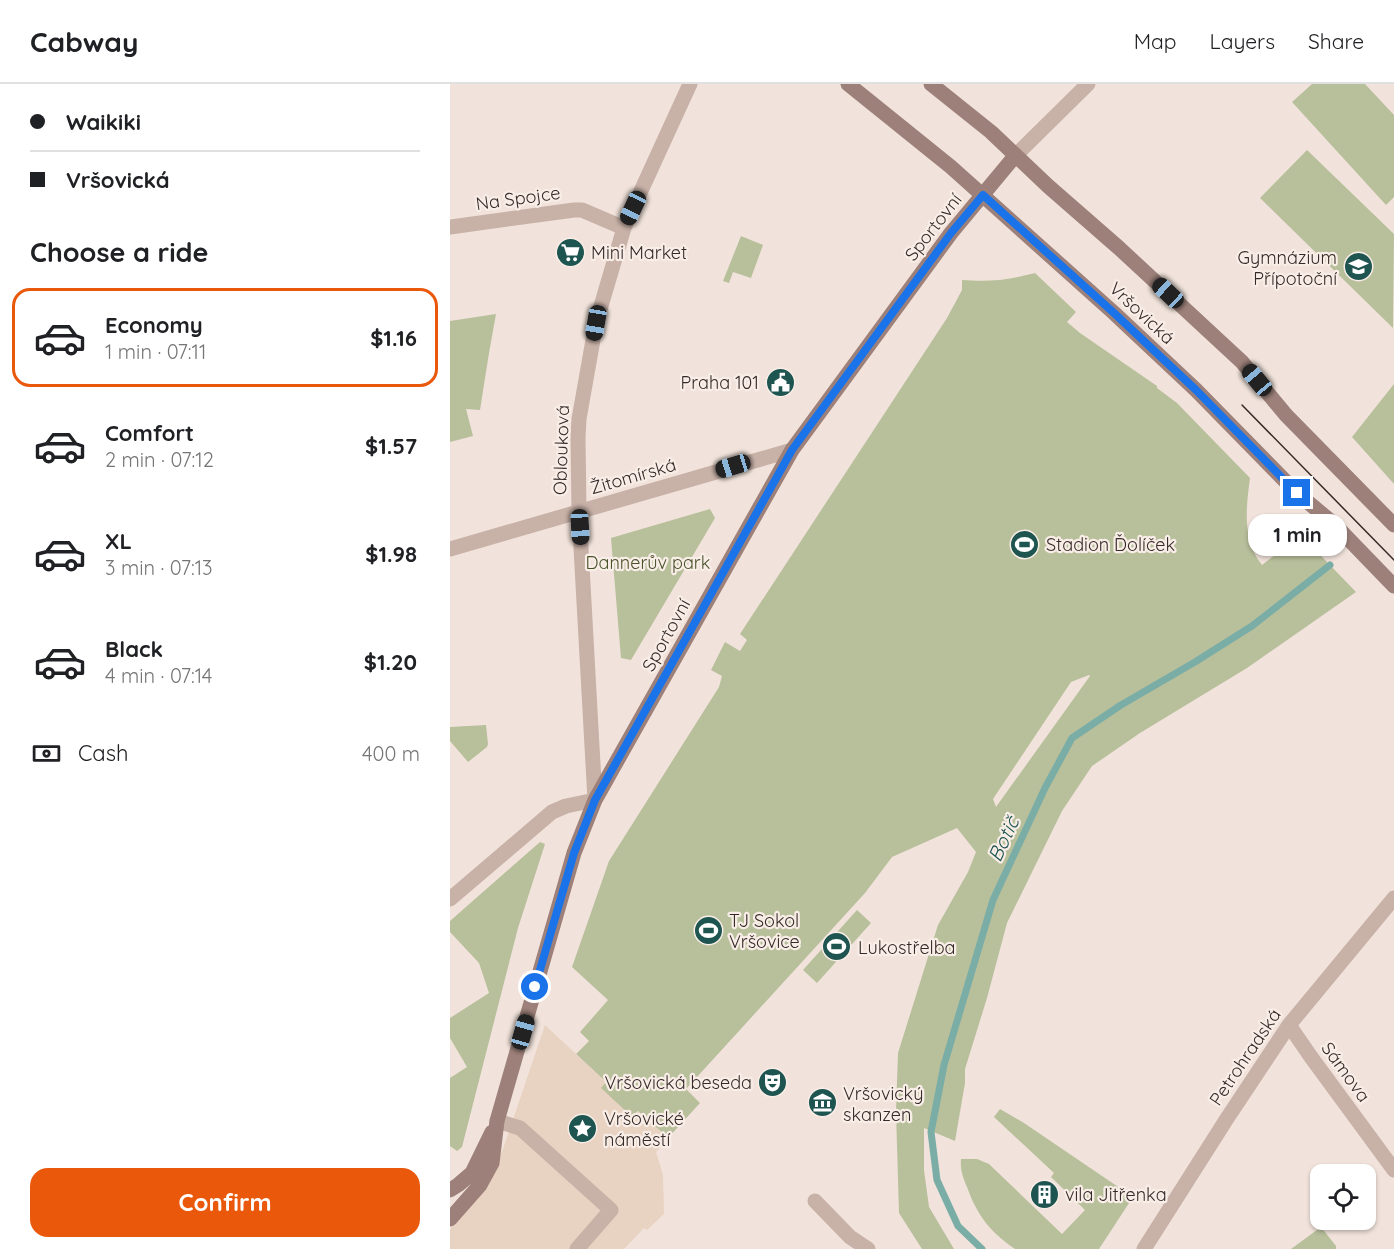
<!DOCTYPE html>
<html lang="en">
<head>
<meta charset="utf-8">
<style>
	:root { --surface:#fff; --page:#f6f6f6; --text:#202124; --muted:#757577; --line:#e0e0e0; --accent:#ea580c }
	body { margin:0; font-family:Quicksand,sans-serif; background:var(--page); color:var(--text); height:100vh; display:flex; flex-direction:column; font-size:22px; white-space:nowrap }
	* { box-sizing:border-box; margin:0 }
	p { font-size:20px; color:var(--muted) }
	.icon { flex:none; width:33px; height:33px; fill:none; stroke:currentColor; stroke-width:2; stroke-linecap:round; stroke-linejoin:round }
	.map { position:relative; flex:1; overflow:hidden }
	.sheet { display:flex; flex-direction:column; background:var(--surface); width:450px }
	.sheet>* { flex:none }
	.banner { display:grid; align-content:center; height:132px; padding:0 30px; background:var(--surface) }
	.buttons { position:absolute; left:860px; top:1080px; display:grid; gap:12px }
	.buttons a { display:grid; place-items:center; width:66px; height:66px; border-radius:12px; background:var(--surface); box-shadow:0 2px 4px #0004; font-size:30px }
	.end { position:absolute; width:27px; height:27px; margin:-14px; border:8px solid #1a73e8; background:#fff; box-shadow:0 0 0 3px #fff }
	.from { border-radius:50% }
	.bubble { position:absolute; height:42px; border-radius:18px; background:var(--surface); box-shadow:0 2px 4px #0004; font-size:20px; font-weight:700; line-height:42px; text-align:center }
	.car { position:absolute; width:18px; height:36px; margin:-18px -9px; border-radius:8px; box-shadow:0 0 4px 2px #0007; background:linear-gradient(#222 24%,#8ab4d8 0 40%,#222 0 76%,#8ab4d8 0 86%,#222 0) }
	.banner b { display:flex; align-items:center; gap:21px; height:57px; font-size:22px }
	.banner b+b { border-top:2px solid var(--line) }
	.banner i { width:15px; height:15px; background:var(--text) }
	ul { padding:0; list-style:none }
	li { display:flex; align-items:center; gap:18px; height:99px; margin:0 12px 9px; padding:0 18px; border:3px solid transparent; border-radius:18px }
	li div { flex:1 }
	li b { display:block; font-size:22px }
	li em { font-style:normal; font-weight:700 }
	li.on { border-color:var(--accent) }
	li>.icon { width:54px; height:54px; stroke-width:1.5 }
	h2 { padding:0 30px; font-size:27px; line-height:72px }
	.pay { display:flex; align-items:center; gap:15px; height:66px; padding:0 30px; font-size:22px }
	.pay p { margin-inline-start:auto }
	.cta { display:flex; gap:12px; margin-top:auto; padding:12px 30px }
	.cta a { flex:1; height:69px; border-radius:18px; background:var(--accent); color:#fff; font-size:24px; font-weight:700; line-height:69px; text-align:center }
	header { display:flex; align-items:center; gap:36px; box-sizing:border-box; height:84px; padding:0 30px; background:var(--surface); border-bottom:2px solid var(--line) }
	header strong { font-size:28px }
	nav { display:flex; gap:33px; margin-inline-start:auto; font-size:21px }
	main { display:flex; flex:1; min-height:0 }
	.map>svg:first-child { display:block }
	.green { fill:#b8bf9b; fill-rule:evenodd }
	.plaza { fill:#e8d2c2 }
	.lines { fill:none; stroke-linecap:round; stroke-linejoin:round }
	.stream { stroke:#7bada7; stroke-width:7 }
	.street { stroke:#c8b1a7; stroke-width:15 }
	.secondary { stroke:#9c8079; stroke-width:15 }
	.tram { stroke:#352a27; stroke-width:1.5 }
	.route { stroke:#1a73e8; stroke-width:8 }
	.labels { text-anchor:middle; dominant-baseline:central; stroke-width:4.5; stroke-linejoin:round; paint-order:stroke }
	.street-label { font-size:18px; fill:#352a27; stroke:#f9eee7 }
	.poi-label { font-size:18px; fill:#352a27; stroke:#f9eee7; text-anchor:start }
	.park-label { font-size:18px; fill:#4a522c; stroke:#f9eee7 }
	.water-label { font-size:20px; font-style:italic; fill:#1e5550; stroke:#f9eee7 }
</style>
</head>
<body>
<header>
<strong>Cabway</strong>
<nav><a>Map</a><a>Layers</a><a>Share</a></nav>
</header>
<main>
<section class="sheet">
<div class="banner">
<b><i class="from"></i>Waikiki</b>
<b><i></i>Vršovická</b>
</div>
<h2>Choose a ride</h2>
<ul>
<li class="on"><svg class="icon" aria-label="car" viewBox="0 0 24 24"><path d="M5 17H2v-5l4-1 3-4h7l3 4 3 1v5h-3M9 17h6M6 11h13"/><circle cx="7" cy="17" r="2"/><circle cx="17" cy="17" r="2"/></svg><div><b>Economy</b><p>1 min · 07:11</p></div><em>$1.16</em></li>
<li><svg class="icon" aria-label="car" viewBox="0 0 24 24"><path d="M5 17H2v-5l4-1 3-4h7l3 4 3 1v5h-3M9 17h6M6 11h13"/><circle cx="7" cy="17" r="2"/><circle cx="17" cy="17" r="2"/></svg><div><b>Comfort</b><p>2 min · 07:12</p></div><em>$1.57</em></li>
<li><svg class="icon" aria-label="car" viewBox="0 0 24 24"><path d="M5 17H2v-5l4-1 3-4h7l3 4 3 1v5h-3M9 17h6M6 11h13"/><circle cx="7" cy="17" r="2"/><circle cx="17" cy="17" r="2"/></svg><div><b>XL</b><p>3 min · 07:13</p></div><em>$1.98</em></li>
<li><svg class="icon" aria-label="car" viewBox="0 0 24 24"><path d="M5 17H2v-5l4-1 3-4h7l3 4 3 1v5h-3M9 17h6M6 11h13"/><circle cx="7" cy="17" r="2"/><circle cx="17" cy="17" r="2"/></svg><div><b>Black</b><p>4 min · 07:14</p></div><em>$1.20</em></li>
</ul>
<div class="pay"><svg class="icon" aria-label="cash" viewBox="0 0 24 24"><path d="M3 7h18v10H3z"/><circle cx="12" cy="12" r="2"/></svg>Cash<p>400 m</p></div>
<div class="cta"><a>Confirm</a></div>
</section>
<div class="map">
<svg width="944" height="1165" viewBox="0 0 944 1165">
	<rect width="100%" height="100%" fill="#f1e3db"/>
	<!-- green -->
	<path class="green" d="M862,0H915L944,31V113L936,121L842,18Z
		M857,66L944,150L943,244L810,114Z
		M291,152L313,161L301,194L283,188L279,199L273,197Z
		M585,189L626,228L617,238L630,249L707,302V304L727,319L800,394C796,424 792,456 812,481L851,451L906,508L797,584L690,649L642,682L612,727L557,839L537,914L515,985V999L505,1057L474,1044V1086L479,1123L504,1165H472L449,1129L446,1028L448,969L488,841L518,788L526,768L507,744L442,773L415,809L236,1005L250,1019L218,1054L188,1027L182,1033L150,1004L156,998L126,970L139,957L130,948L158,916L122,883L159,777L269,603L272,592L261,586L275,558L290,567L297,556L290,550L497,234L512,206V196C541,198 557,196 585,189ZM639,591L640,592L546,723L543,715L621,598Z
		M46,230L39,269L30,326L16,325L23,352L0,358V237Z
		M944,300V400L902,353Z
		M260,425L265,434L181,576L171,574L161,454Z
		M36,641L38,660L37,663L18,678L0,657V643Z
		M90,758L95,760L68,844L12,1063L7,1067L0,1062V994L17,983L0,954V934L39,909L29,879L0,848V837Z
		M407,826L421,839L367,899L353,886Z
		M550,1025L574,1039L683,1113L649,1165H565C540,1148 527,1131 517,1103C513,1093 510,1086 511,1075H527L539,1080L612,1150L635,1126L601,1093L604,1089L544,1033Z
		M871,1143L886,1162V1165H841Z"/>
	<!-- plaza -->
	<path class="plaza" d="M95,941L156,998L151,1004L182,1033L188,1027L218,1054L206,1068L213,1091L214,1130L197,1146L194,1144L174,1165H0V1145L13,1130L42,1093L53,1065Z"/>
	<g class="lines">
		<!-- stream -->
		<path class="stream" d="M532,1165L508,1142L487,1096L481,1048L494,981L543,816L595,704L622,654L671,621L745,578L802,542L880,481"/>
		<!-- street -->
		<path class="street" d="M565,72L638,0
			M0,143L124,126H132L174,144
			M0,465L342,366
			M0,815L102,728L116,722L145,716L129,428L128,353L129,335L146,239L174,144L240,0
			M839,941L861,973L944,1086
			M47,1037L70,1044L161,1126L127,1165
			M365,1117L400,1153L418,1165
			M694,1165L776,1036L839,941L944,814"/>
		<!-- secondary -->
		<path class="secondary" d="M398,0L501,83L664,229L746,306L847,409L884,440L944,502
			M481,0L541,48L598,102L669,164L792,278L836,331L944,441
			M0,1106L8,1101L22,1089L42,1048
			M0,1135L30,1101L42,1079L47,1037L124,769L145,716L342,366L501,149L565,72"/>
		<!-- tram -->
		<path class="tram" d="M792,321L944,476"/>
	</g>
	<g class="lines">
		<!-- route -->
		<path class="route" d="M85,903L124,769L145,716L342,366L501,149L533,111L664,229L746,306L847,409"/>
	</g>
	<!-- icons -->
	<defs>
		<symbol id="supermarket-disc" viewBox="-11 -11 22 22"><circle r="9.5" fill="#1e5550" stroke="#f9eee7"/><path d="M-6-5.5h2.5l.6 2H6L4.5 2H-2.5L-4.4-4H-6ZM-1.5 3.2a1.3 1.3 0 1 0 .1 0ZM3 3.2a1.3 1.3 0 1 0 .1 0Z" fill="#fff"/></symbol>
		<symbol id="school-disc" viewBox="-11 -11 22 22"><circle r="9.5" fill="#1e5550" stroke="#f9eee7"/><path d="M0-5L7-2L0 1L-7-2ZM-4 1L0 2.5L4 1V4Q0 6-4 4Z" fill="#fff"/></symbol>
		<symbol id="civic-disc" viewBox="-11 -11 22 22"><circle r="9.5" fill="#1e5550" stroke="#f9eee7"/><path d="M-.6-6.5H3V-4.5H.6V-3L4-1V1h2V6H-6V1h2V-1L-.6-3ZM-1.2 2.5V6h2.4V2.5Z" fill="#fff"/></symbol>
		<symbol id="stadium-disc" viewBox="-11 -11 22 22"><circle r="9.5" fill="#1e5550" stroke="#f9eee7"/><path d="M0-5a6.5 5 0 1 0 0 10a6.5 5 0 1 0 0-10ZM-3.5-1.8h7v3.6h-7Z" fill="#fff"/></symbol>
		<symbol id="theatre-disc" viewBox="-11 -11 22 22"><circle r="9.5" fill="#1e5550" stroke="#f9eee7"/><path d="M-5-5.5Q0-4 5-5.5V0Q5 5 0 6Q-5 5-5 0ZM-3.3-2.5H-1v1.5H-3.3ZM1-2.5H3.3v1.5H1ZM-2.8 1Q0 5.5 2.8 1Z" fill="#fff"/></symbol>
		<symbol id="museum-disc" viewBox="-11 -11 22 22"><circle r="9.5" fill="#1e5550" stroke="#f9eee7"/><path d="M0-6L6-3V-2H-6V-3ZM-5-1h2V3h-2ZM-1-1h2V3h-2ZM3-1h2V3H3ZM-6 4H6V6H-6Z" fill="#fff"/></symbol>
		<symbol id="sight-disc" viewBox="-11 -11 22 22"><circle r="9.5" fill="#1e5550" stroke="#f9eee7"/><path d="M0-6L1.8-2.2L6-1.7L2.9 1.2L3.7 5.4L0 3.3L-3.7 5.4L-2.9 1.2L-6-1.7L-1.8-2.2Z" fill="#fff"/></symbol>
		<symbol id="building-disc" viewBox="-11 -11 22 22"><circle r="9.5" fill="#1e5550" stroke="#f9eee7"/><path d="M-4-6H4V6H1V3H-1V6H-4ZM-2.5-4.3h1.7v1.8h-1.7ZM.8-4.3h1.7v1.8H.8ZM-2.5-1h1.7V.8h-1.7ZM.8-1h1.7V.8H.8Z" fill="#fff"/></symbol>
	</defs>
	<g fill-rule="evenodd">
		<use href="#supermarket-disc" x="104" y="152" width="33" height="33"/>
		<use href="#school-disc" x="892" y="166" width="33" height="33"/>
		<use href="#civic-disc" x="314" y="282" width="33" height="33"/>
		<use href="#stadium-disc" x="558" y="444" width="33" height="33"/>
		<use href="#stadium-disc" x="242" y="830" width="33" height="33"/>
		<use href="#stadium-disc" x="370" y="846" width="33" height="33"/>
		<use href="#theatre-disc" x="306" y="982" width="33" height="33"/>
		<use href="#museum-disc" x="356" y="1002" width="33" height="33"/>
		<use href="#sight-disc" x="116" y="1028" width="33" height="33"/>
		<use href="#building-disc" x="578" y="1094" width="33" height="33"/>
	</g>
	<g class="labels">
		<!-- street labels -->
		<g class="street-label">
			<text transform="translate(68 114) rotate(-8)">Na Spojce</text>
			<text transform="translate(483 143) rotate(-52)">Sportovní</text>
			<text transform="translate(692 229) rotate(43)">Vršovická</text>
			<text transform="translate(111 366) rotate(-88)">Oblouková</text>
			<text transform="translate(183 392) rotate(-16)">Žitomírská</text>
			<text transform="translate(216 551) rotate(-61)">Sportovní</text>
			<text transform="translate(795 973) rotate(-56)">Petrohradská</text>
			<text transform="translate(896 988) rotate(54)">Sámova</text>
		</g>
		<!-- poi labels -->
		<g class="poi-label">
			<text x="141" y="168">Mini Market</text>
			<text x="887" y="173" text-anchor="end">Gymnázium<tspan x="887" dy="21">Přípotoční</tspan></text>
			<text x="309" y="298" text-anchor="end">Praha 101</text>
			<text x="596" y="460">Stadion Ďolíček</text>
			<text x="279" y="836">TJ Sokol<tspan x="279" dy="21">Vršovice</tspan></text>
			<text x="408" y="863">Lukostřelba</text>
			<text x="302" y="998" text-anchor="end">Vršovická beseda</text>
			<text x="393" y="1009">Vršovický<tspan x="393" dy="21">skanzen</tspan></text>
			<text x="154" y="1034">Vršovické<tspan x="154" dy="21">náměstí</tspan></text>
			<text x="615" y="1110">vila Jitřenka</text>
		</g>
		<!-- park labels -->
		<g class="park-label">
			<text x="198" y="478">Dannerův park</text>
		</g>
		<!-- water labels -->
		<g class="water-label">
			<text transform="translate(553 755) rotate(-65)">Botič</text>
		</g>
	</g>
</svg>
<div class="buttons">
<a><svg class="icon" aria-label="locate" viewBox="0 0 24 24"><circle cx="12" cy="12" r="6"/><path d="M12 2v4M12 18v4M2 12h4M18 12h4"/></svg></a>
</div>
<i class="end from" style="left:85px;top:903px"></i>
<i class="end" style="left:847px;top:409px"></i>
<div class="bubble" style="left:798px;top:430px;width:99px">1 min</div>
<i class="car" style="left:183px;top:124px;rotate:205deg"></i>
<i class="car" style="left:718px;top:209px;rotate:313deg"></i>
<i class="car" style="left:146px;top:239px;rotate:190deg"></i>
<i class="car" style="left:807px;top:296px;rotate:320deg"></i>
<i class="car" style="left:283px;top:382px;rotate:253deg"></i>
<i class="car" style="left:130px;top:443px;rotate:177deg"></i>
<i class="car" style="left:73px;top:948px;rotate:16deg"></i>
</div>
</main>
</body>
</html>
